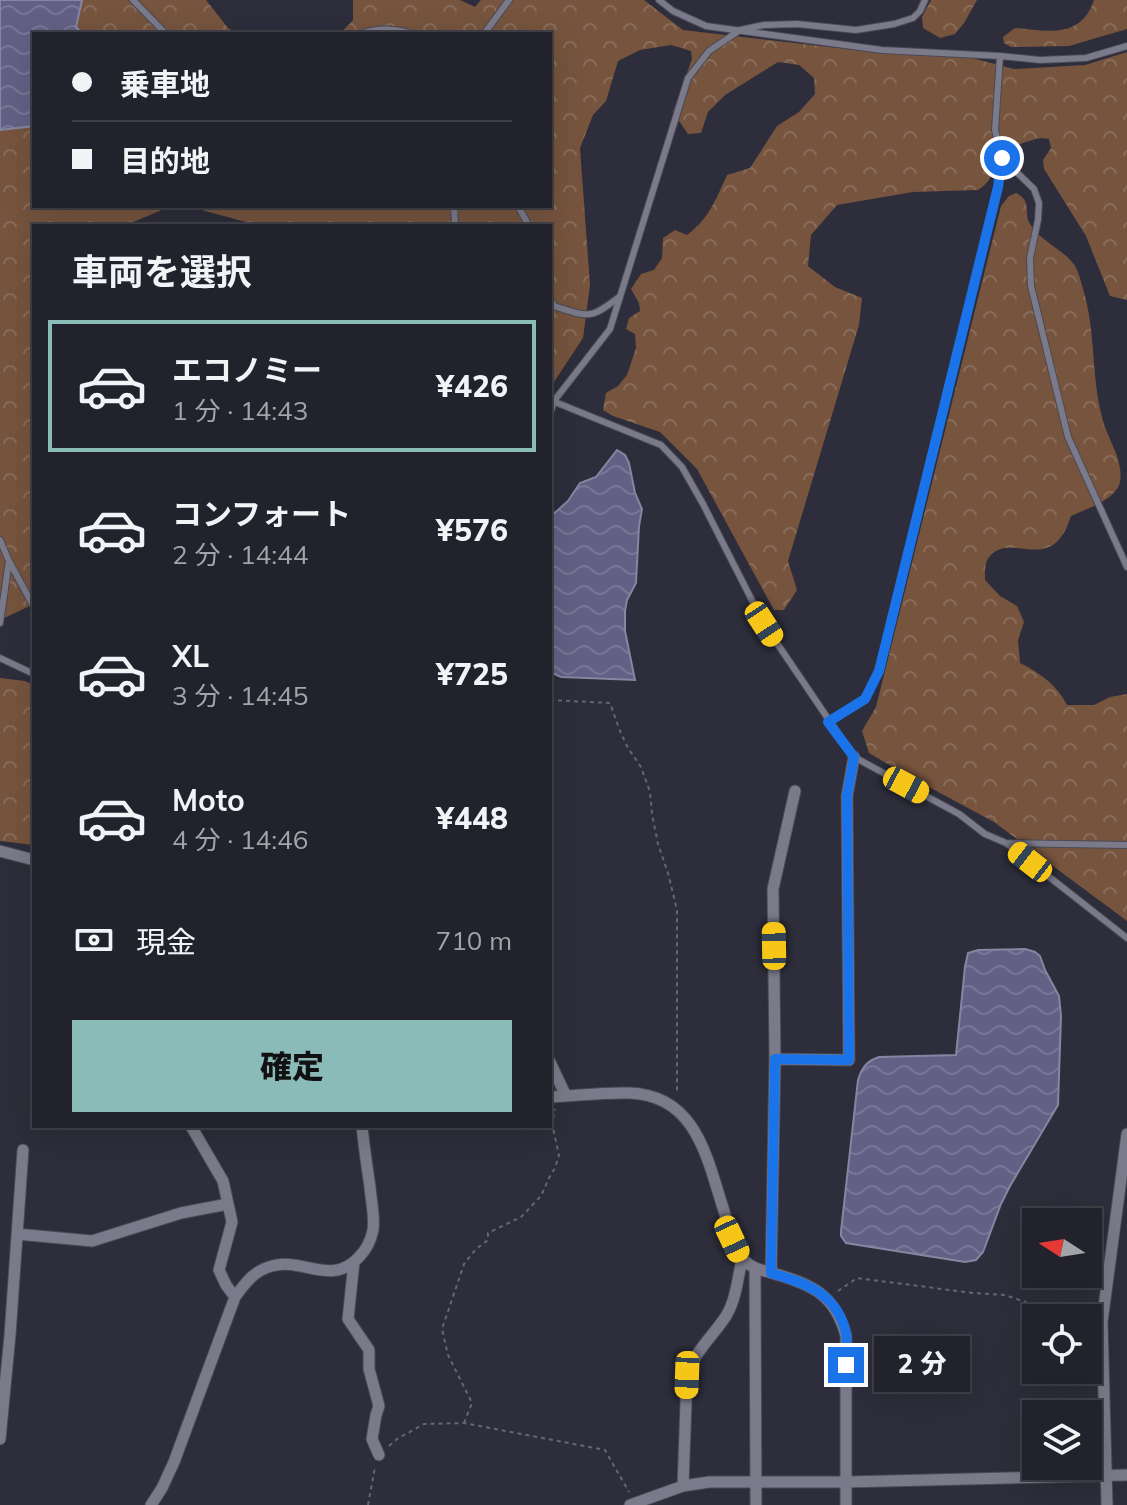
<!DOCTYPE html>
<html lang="ja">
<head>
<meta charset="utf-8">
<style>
	:root { --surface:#22222c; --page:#2e2f38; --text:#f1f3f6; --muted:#a2a4a9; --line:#3f3f48; --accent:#8bbbb9 }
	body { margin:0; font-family:Mulish,"Noto Sans JP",sans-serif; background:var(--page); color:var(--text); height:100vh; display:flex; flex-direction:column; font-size:30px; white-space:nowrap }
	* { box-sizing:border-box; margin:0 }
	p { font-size:26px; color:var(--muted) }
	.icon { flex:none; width:44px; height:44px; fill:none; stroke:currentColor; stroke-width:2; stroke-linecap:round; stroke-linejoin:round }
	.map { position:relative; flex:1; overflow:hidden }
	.details { position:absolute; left:32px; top:224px; width:520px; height:904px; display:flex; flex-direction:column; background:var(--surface); border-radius:0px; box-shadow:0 8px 32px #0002,0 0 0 2px var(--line) }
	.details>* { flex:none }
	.banner { position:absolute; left:32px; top:32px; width:520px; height:176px; border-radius:0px; box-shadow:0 8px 32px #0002,0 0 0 2px var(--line); display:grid; align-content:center; height:176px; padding:0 40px; background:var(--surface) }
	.needle { width:52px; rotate:282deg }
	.tools { position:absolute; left:1022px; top:1208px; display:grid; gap:16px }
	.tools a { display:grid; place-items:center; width:80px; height:80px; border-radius:0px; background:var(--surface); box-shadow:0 8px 32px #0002,0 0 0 2px var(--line); font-size:40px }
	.end { position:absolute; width:36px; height:36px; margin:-18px; border:10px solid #1a73e8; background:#fff; box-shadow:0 0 0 4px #fff }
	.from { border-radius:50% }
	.bubble { position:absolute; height:56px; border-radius:0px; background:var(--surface); box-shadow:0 8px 32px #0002,0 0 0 2px var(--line); font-size:26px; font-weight:800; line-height:56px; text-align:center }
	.car { position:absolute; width:24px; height:48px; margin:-24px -12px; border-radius:10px; box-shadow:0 0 6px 2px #0007; background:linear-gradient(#f5c518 24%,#345 0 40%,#f5c518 0 76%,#345 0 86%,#f5c518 0) }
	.banner b { display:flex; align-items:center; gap:28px; height:76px; font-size:30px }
	.banner b+b { border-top:2px solid var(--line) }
	.banner i { width:20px; height:20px; background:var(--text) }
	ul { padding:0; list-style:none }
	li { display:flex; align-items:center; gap:24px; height:132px; margin:0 16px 12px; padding:0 24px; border:4px solid transparent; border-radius:0px }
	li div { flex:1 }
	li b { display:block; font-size:30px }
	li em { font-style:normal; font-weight:800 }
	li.current { border-color:var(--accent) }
	li>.icon { width:72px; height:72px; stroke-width:1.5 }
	h2 { padding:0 40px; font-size:36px; line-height:96px }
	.pay { display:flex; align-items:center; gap:20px; height:88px; padding:0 40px; font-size:30px }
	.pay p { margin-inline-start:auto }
	.primary-button { display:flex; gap:16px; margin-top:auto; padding:16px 40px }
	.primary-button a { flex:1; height:92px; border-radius:0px; background:var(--accent); color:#111; font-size:32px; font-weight:800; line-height:92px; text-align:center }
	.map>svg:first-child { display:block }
	.forest { fill:url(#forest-crowns) }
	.water { fill:url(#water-waves); stroke:#8786a2; stroke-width:2 }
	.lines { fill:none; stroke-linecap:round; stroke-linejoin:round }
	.service-casing { stroke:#4a4955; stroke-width:8 }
	.minor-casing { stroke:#4a4955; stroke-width:13 }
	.path { stroke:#676773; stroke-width:2; stroke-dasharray:4 4; stroke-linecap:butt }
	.service { stroke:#7a7a8a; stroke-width:6 }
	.minor { stroke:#7a7a8a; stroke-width:11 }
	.route { stroke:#1a73e8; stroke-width:10 }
</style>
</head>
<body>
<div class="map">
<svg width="1127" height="1505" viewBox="0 0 1127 1505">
	<defs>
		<pattern id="forest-crowns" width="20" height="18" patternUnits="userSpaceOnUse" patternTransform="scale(2)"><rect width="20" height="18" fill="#76543e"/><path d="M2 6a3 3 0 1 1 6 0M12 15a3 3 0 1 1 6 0" fill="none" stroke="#896c5a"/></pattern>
		<pattern id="water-waves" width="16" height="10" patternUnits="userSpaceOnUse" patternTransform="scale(2)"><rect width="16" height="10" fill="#626185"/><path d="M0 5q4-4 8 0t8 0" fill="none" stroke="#787796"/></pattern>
	</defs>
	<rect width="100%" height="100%" fill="#2d2d3b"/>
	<!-- forest -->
	<path class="forest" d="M0,0H206L228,28L237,34H34V206H171L124,226H34V604L0,620Z
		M353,0H460L475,7L481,0H644L683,30L881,53L972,58L1014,69L1085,65L1127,52V300L1110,296L1086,236L1044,169L1043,160L1051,148L1049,139C1039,137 1033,140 1023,143C990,152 1001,177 978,190L913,192L837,205L811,235L808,266L835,287L862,298L859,325L788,561L797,590L784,610H774L697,469L660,432L613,416L603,410L606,393L618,386L627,375L636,348L635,334L626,329L629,318L640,311L639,303L631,289L641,274L654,270L662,258L663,238L675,230L687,235C709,219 716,199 727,175L750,168L777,126L799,112L815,94L814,78L799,65L778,62L725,95L708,112L701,133L688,134L673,112L692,59L691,51L671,45L640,50L618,61L606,101L593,115L580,148L590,285L583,338L552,385L550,384V226H261L187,206H550V34H340L353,20Z
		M931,0H977L964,23L955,34L940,38L923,28L922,17Z
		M1094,0H1127V29L1069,46L1011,47L1004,43L1003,37L1015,28C1048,31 1081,39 1094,0Z
		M1016,193C1033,201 1023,213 1030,224C1041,242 1065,250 1075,266C1079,273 1081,282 1083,289C1096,331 1091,375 1102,417C1107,439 1124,459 1120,482C1116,500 1086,509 1071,516C1052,577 1012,531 990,556C984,562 985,573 985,580L1000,596L1017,606L1024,622L1018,640L1020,663C1040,673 1057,685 1067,705H1094L1110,697L1127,694V921L994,822L903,773L869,753L862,731L876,707L1001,206L1009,196Z
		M0,678L25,681L34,685V845L0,841Z"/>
	<!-- water -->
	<path class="water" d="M0,0H82L76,27L82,34H34V126L0,130Z
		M617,450L625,455L629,463L635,493L642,509L639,526L636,583L627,600L625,611V631L635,680L561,677L550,672V517L568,501L580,483L596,477Z
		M1025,949L1035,952L1040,956L1045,970L1059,996L1061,1016L1058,1105L1010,1186L1001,1204L983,1252L976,1260L965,1262L846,1243L841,1236V1231L858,1080C862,1067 867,1061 879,1057L956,1055L965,967L968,953L978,950Z"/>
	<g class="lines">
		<defs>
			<path id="service" d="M133,0L166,34
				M659,0L673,11L706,26L882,50L1000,56
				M360,34C379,27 395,29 414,34
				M484,34L509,0
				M1002,158L1034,189L1039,203L1038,220L1030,258L1031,286L1068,437L1127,567
				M454,206L455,226
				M518,206L529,226
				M550,299L554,306C588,317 590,320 619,297
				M550,400L661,445L682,467L703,504L764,624L854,757L959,814L985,834L1006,843L1127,938
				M550,414L554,401L610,329L688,78L709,51L740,30L764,25L797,24L856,30L894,24L913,18L920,11L925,0
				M0,540L9,561L34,607
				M0,623L9,561
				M0,658L34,674
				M828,722L865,699L879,671L998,187L1002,158L995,130L1000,56L1040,60L1086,58L1127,46
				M1006,843L1127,845"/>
			<path id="minor" d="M0,851L34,860
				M775,1059L849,1060L847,796L854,757
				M550,1062L566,1096
				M550,1097C576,1096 603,1092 629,1093C697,1095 707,1159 724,1211C729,1227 732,1250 745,1261C753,1269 762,1270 772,1273C811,1284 835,1294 846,1336V1505
				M191,1126L223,1181L232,1222L219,1270L226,1285L235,1297
				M17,1234L92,1241L181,1213L228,1204
				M354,1262L348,1319L369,1350V1369L379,1406L376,1415L372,1439L379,1455
				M755,1268L756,1505
				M771,1273L775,1059L773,889L795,791
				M0,1439L10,1335L23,1150
				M683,1486L687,1375C695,1351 713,1336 726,1316C736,1300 738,1277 742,1259
				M151,1505L162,1488L174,1462L235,1297C245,1283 255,1270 272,1266C302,1257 332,1287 359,1257C366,1250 371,1240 373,1230C375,1216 371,1201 370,1187C367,1167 364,1146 362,1126
				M630,1505L683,1486L709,1482H846L1127,1475
				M1107,1505L1102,1322L1127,1134"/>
		</defs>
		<!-- service casing -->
		<use href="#service" class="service-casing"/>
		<!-- minor casing -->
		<use href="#minor" class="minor-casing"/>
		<!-- path -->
		<path class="path" d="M550,700L610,703L620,731L628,748L641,767L650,792L652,814L658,844L668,873L677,910V1093
			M838,1291L857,1278L973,1293L1005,1295L1028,1303L1091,1315
			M464,1423L472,1403L448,1355L442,1329L464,1264L476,1249L488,1240V1233L521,1217L541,1196L549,1178L555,1168L559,1155L552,1124L555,1109
			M389,1446L397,1439L424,1424L464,1423L605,1450L629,1492
			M368,1505L375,1467"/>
		<!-- service -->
		<use href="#service" class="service"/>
		<!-- minor -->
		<use href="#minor" class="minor"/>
	</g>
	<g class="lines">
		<!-- route -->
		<path class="route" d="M846,1365C846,1355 848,1343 846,1333C837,1293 805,1283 771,1273L775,1059L849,1060L847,796L854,757L828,722L865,699L879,671L998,187L1002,158"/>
	</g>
</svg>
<div class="tools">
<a><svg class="needle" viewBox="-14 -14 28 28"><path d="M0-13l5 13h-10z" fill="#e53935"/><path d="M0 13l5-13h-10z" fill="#a2a4a9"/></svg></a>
<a><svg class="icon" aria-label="locate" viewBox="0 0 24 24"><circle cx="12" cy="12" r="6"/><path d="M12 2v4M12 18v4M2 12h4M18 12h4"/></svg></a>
<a><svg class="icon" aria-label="layers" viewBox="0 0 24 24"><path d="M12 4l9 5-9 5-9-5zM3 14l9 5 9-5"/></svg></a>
</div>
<i class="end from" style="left:1002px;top:158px"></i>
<i class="end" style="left:846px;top:1365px"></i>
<div class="bubble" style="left:874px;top:1336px;width:96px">2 分</div>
<i class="car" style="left:764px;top:624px;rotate:147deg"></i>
<i class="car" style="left:906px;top:785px;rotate:118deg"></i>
<i class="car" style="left:1030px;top:862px;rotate:308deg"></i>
<i class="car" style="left:774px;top:946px;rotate:359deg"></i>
<i class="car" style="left:732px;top:1239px;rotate:155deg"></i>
<i class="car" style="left:687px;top:1375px;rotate:182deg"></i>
<div class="banner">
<b><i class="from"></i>乗車地</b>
<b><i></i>目的地</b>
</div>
<section class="details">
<h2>車両を選択</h2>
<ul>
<li class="current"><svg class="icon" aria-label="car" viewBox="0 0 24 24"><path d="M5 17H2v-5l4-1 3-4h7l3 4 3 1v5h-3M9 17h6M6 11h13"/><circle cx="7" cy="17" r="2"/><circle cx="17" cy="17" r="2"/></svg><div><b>エコノミー</b><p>1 分 · 14:43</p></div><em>¥426</em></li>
<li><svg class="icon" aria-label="car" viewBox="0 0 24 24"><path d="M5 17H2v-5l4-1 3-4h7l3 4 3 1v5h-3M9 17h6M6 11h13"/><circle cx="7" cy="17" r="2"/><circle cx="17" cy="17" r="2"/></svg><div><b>コンフォート</b><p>2 分 · 14:44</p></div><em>¥576</em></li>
<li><svg class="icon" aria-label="car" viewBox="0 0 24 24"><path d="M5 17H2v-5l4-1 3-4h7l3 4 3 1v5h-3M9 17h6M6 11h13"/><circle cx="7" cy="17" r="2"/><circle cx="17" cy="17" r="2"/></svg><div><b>XL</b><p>3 分 · 14:45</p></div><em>¥725</em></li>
<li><svg class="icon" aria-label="car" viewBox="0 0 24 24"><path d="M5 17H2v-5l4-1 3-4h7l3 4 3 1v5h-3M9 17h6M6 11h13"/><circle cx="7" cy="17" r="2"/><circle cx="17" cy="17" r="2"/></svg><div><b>Moto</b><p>4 分 · 14:46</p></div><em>¥448</em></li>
</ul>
<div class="pay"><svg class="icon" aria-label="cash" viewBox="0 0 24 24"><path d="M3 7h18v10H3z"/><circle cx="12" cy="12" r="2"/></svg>現金<p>710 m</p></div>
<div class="primary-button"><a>確定</a></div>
</section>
</div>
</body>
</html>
